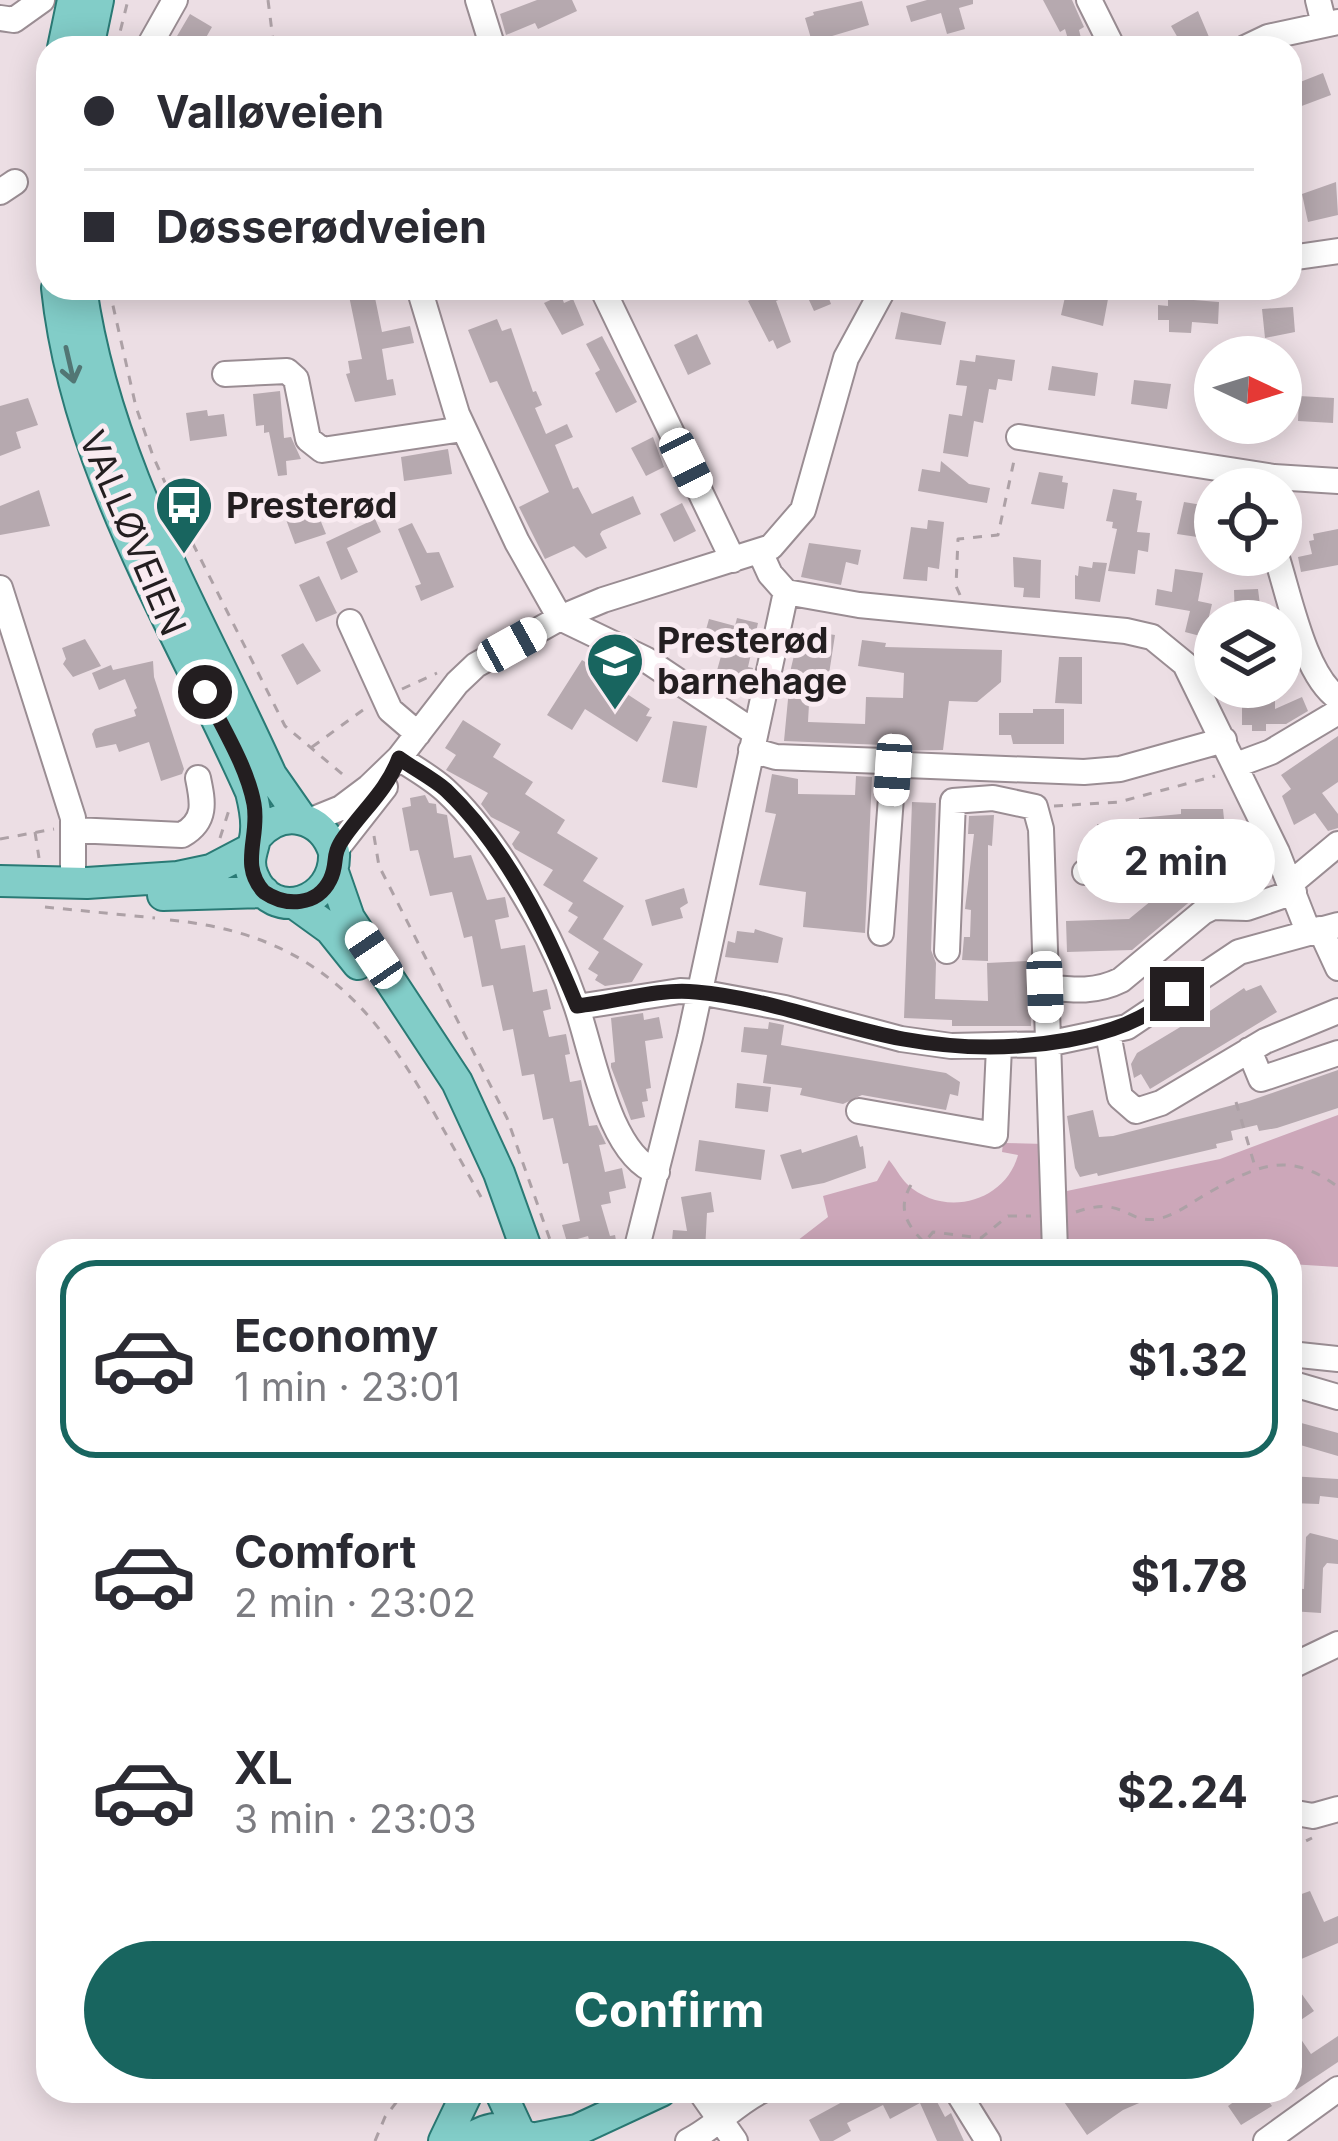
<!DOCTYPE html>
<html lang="en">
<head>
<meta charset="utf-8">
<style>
	:root { --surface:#fff; --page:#f7f7f7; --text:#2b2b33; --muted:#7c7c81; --line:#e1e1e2; --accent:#18655f }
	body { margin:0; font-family:Inter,sans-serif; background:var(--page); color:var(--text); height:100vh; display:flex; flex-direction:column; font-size:45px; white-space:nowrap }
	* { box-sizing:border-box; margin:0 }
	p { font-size:39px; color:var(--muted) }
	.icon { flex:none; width:66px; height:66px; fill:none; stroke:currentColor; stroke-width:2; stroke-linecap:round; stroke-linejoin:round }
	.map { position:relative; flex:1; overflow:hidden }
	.panel { position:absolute; left:36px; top:1239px; width:1266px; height:864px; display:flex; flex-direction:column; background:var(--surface); border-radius:36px; box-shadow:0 6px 30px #0003 }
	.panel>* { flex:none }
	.top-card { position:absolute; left:36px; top:36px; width:1266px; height:264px; border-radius:36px; box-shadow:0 6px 30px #0003; display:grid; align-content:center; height:264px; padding:0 48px; background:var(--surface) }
	.needle { width:78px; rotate:94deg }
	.tools { position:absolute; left:1194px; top:336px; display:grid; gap:24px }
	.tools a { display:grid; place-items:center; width:108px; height:108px; border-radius:50%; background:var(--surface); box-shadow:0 6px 30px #0003; font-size:60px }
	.end { position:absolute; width:54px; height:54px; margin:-27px; border:15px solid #231e20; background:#fff; box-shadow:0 0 0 6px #fff }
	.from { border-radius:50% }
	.bubble { position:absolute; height:84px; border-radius:42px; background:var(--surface); box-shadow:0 6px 30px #0003; font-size:39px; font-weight:700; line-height:84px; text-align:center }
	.car { position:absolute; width:36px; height:72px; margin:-36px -18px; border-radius:15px; box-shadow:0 0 9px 3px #0007; background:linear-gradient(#fff 24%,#345 0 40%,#fff 0 76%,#345 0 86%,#fff 0) }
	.top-card b { display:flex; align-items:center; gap:42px; height:114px; font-size:45px }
	.top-card b+b { border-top:3px solid var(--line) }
	.top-card i { width:30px; height:30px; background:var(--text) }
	ul { padding:21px 0 0; list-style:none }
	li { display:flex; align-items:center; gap:36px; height:198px; margin:0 24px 18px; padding:0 24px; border:6px solid transparent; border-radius:36px }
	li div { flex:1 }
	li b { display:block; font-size:45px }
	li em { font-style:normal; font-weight:700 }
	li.active { border-color:var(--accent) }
	li>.icon { width:108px; height:108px; stroke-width:1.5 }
	.button { display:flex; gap:24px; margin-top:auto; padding:24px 48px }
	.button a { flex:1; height:138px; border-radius:72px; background:var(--accent); color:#fff; font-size:48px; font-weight:700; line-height:138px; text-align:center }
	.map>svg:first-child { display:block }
	.green { fill:#cca7b9 }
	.building { fill:#b6a9af }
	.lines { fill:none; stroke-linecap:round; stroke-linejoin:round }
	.minor-casing { stroke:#9a8d93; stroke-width:28 }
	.major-casing { stroke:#2a7a75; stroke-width:34 }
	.path { stroke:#ada1a6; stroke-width:3; stroke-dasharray:9 9; stroke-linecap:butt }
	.minor { stroke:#fff; stroke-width:24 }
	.major { stroke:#82cdc8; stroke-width:30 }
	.oneway { stroke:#527674 }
	.route { stroke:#231e20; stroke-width:15 }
	.labels { text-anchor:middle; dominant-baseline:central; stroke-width:10; stroke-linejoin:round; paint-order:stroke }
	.poi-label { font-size:36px; font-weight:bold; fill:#231e20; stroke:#f9ebf1; text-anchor:start }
	.street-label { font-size:36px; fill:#231e20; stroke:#f9ebf1 }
</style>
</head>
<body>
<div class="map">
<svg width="1338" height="2141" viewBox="0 0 1338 2141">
	<rect width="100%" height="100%" fill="#ecdee4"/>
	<!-- green -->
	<path class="green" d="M1338,1115V1267L1290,1264V1251H1065L1062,1192L1220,1159Z
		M1003,1143L1045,1144L1049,1251H784L828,1217L823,1196L877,1181L889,1160C895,1167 900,1177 907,1184C943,1218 1005,1203 1018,1155L1002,1152Z"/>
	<!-- building -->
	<path class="building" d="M537,0H572L577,11L538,29L535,23L506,35L500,14Z
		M927,0H973V4L959,8L965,29L947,34L941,13L911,22L906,6Z
		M1043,0H1072L1084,27L1079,30L1082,42L1070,46L1065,29L1060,32Z
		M862,1L869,25L812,42L805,18L814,15L813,12Z
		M1198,11L1209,37L1190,48L1187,42L1182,45L1171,26Z
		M190,14L212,27L200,48H170Z
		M1323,73L1331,95L1299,107L1296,100L1290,102V86Z
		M1336,182L1338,215L1308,222L1302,194Z
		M373,288L382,332L410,326L414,343L382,349L387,380L393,379L396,395L355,402L346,374L350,373L348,361L362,359L348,291Z
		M754,288H825L831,304L814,311L804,289L776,301L791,342L777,349L773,340L769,342L748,301L758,296Z
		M561,295L564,303L573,299L584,325L562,335L544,303Z
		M1073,295L1108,299L1103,326L1061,315L1065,297L1072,298Z
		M1168,298L1219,302L1218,324L1192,322L1191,333L1169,332V320H1158V305L1168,306Z
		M1293,307L1295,332L1265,338L1262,309Z
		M901,312L946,322L941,345L895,339Z
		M497,319L502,331L511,328L533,392L536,391L542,405L535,408L546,434L567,424L573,437L555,445L573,489L578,487L592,514L633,496L641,514L602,531L600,534L607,548L586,558L574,546L545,559L519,507L549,492L497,381L490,383L468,330Z
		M697,334L711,364L688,375L674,345Z
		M602,336L637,402L616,413L595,373L600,370L586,344Z
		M976,355L1015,360L1012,381L998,379L996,390L989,389L983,423L974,421L968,457L943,453L949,414L962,416L967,386L956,385L960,360L975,362Z
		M1052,366L1098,373L1095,396L1048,390Z
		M1134,380L1171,384L1167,409L1131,404Z
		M280,391L284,438L291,437L301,459L286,461L287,475L278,476L269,432L264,433V425L256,426L253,394Z
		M1299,396L1334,398L1333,423L1298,421Z
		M28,398L38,425L16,432L21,448L0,456V406Z
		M207,410L208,416L224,414L227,436L190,441L186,413Z
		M653,437L664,467L646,476L631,448Z
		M448,449L452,474L404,481L401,457Z
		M941,461L969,484L990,488L987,503L918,491L922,469L940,472Z
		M1039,472L1063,476L1062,482L1068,483L1064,509L1031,504Z
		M1113,489L1137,493L1136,500L1142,501L1137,532L1150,533L1148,552L1138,550L1135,574L1108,571L1117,529L1112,528L1113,522L1106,521Z
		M39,490L50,526L0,535V506Z
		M313,502L326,534L295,544L284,514Z
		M1184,502L1208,506L1207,513L1215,514L1211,539L1177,534Z
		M682,503L696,531L674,542L660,514Z
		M375,519L381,532L347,548L358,572L341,580L326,542Z
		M928,520L944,522L939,569L928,567L927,581L903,579L911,527L927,529Z
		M412,523L427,553L439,552L454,587L421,601L415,586L421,584L398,529Z
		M1338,529V565L1301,572L1298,557L1312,554L1309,541L1314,540L1313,534Z
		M809,543L861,550L858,565L846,562L841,585L801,577Z
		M1013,557L1041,560L1040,598L1023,597L1024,588L1014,587Z
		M1093,562L1107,563L1100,602L1075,599V575L1078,576L1079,566L1092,568Z
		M1175,569L1203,573L1198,601L1212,604L1204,637L1185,632L1190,611L1155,605L1157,589L1172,592Z
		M319,576L337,613L316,622L299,585Z
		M1258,589L1262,621H1235L1234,590Z
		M737,618L758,623L748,667L753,668L749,686L716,674L723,649L702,644L709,619L735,626Z
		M809,631L835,635L829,674L820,673L818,688L810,686L808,722L865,724L866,697L903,698L904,673L858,666L862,640L886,643L885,647L1002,650L1001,682L977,702L949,701L943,750L897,751L884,745L784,741L791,668L797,643L807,644Z
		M85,639L101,666L73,677L63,664L66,659L62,648Z
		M303,643L321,671L297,685L281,655Z
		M1059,657H1082V704L1055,703Z
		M582,660L606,675L604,679L650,709L646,716L652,717L637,742L585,709L572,730L547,715Z
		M153,661L154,677L184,769L182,774L161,781L149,742L119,752L116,744L96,748L92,734L95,729L136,716L134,710L137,708L125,679L99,690L92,673L111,665L113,670Z
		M1302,697L1308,711L1286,724H1266V731H1252V725H1242V700L1275,699V709Z
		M1033,709H1064V744H1013L1011,735H999V713H1033Z
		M463,720L501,744L493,757L533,782L525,794L565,820L557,833L598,858L583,881L624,906L603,939L643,964L632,982L605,986L595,980L598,975L588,969L599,952L568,932L578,917L568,911L573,903L543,885L553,870L515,849L512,844L520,832L491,817L481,804L488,793L446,770L456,755L445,748Z
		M673,721L707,726L697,788L662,782Z
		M1338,736V782L1322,793L1338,814V828L1328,831L1315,813L1294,825L1282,796L1291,789L1281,775Z
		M772,774L798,779V794L855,795L856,776L872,777L865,933L803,927L806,892L759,885L776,814L765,812Z
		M425,795L429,803L436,804L437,813L447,815L454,858L471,855L487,900L505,897L509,917L495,920L501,949L525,945L533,992L547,989L551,1009L543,1011L549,1037L566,1034L570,1054L565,1055L570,1082L581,1080L589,1126L597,1125L606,1144L599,1145L605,1172L622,1168L626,1188L609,1192L611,1203L601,1205L610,1236L615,1235L618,1251H592L588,1236L567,1242L562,1225L580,1221L568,1163L563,1164L553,1118L543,1120L534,1074L522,1076L513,1029L503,1031L493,985L482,987L472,936L464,938L452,892L430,896L418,850L410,851L402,808L411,806L410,798Z
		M912,802L936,803L931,950L936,963L935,999L988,1001L987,963L1029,961L1031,1026H952V1020L904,1018Z
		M1181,809H1223L1224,819H1230L1231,833L1195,835L1155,850H1139V854L1134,855L1096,856V848H1089V832H1097V824H1139V818L1181,814Z
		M994,815L992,846L988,845V961L962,960L964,937H970L971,910L965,909L974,834H968L969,816Z
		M1202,867L1220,887L1193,899L1132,950L1067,952L1066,921L1129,919L1185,873Z
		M684,888L688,903L680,908L683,918L652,926L645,900Z
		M755,929L783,938L778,963L725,957L728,941L735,943L737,931L754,933Z
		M1261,985L1277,1012L1150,1089L1141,1074L1134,1078L1131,1064L1137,1053L1197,1017L1198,1019L1244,988L1246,991Z
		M643,1013L644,1020L659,1017L663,1038L645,1041L651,1088L646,1089L648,1101L642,1102L645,1117L631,1120L611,1067V1063L615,1062L611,1018Z
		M769,1022L784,1025L781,1045L946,1073L960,1082L958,1096L950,1094L946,1110L862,1095L843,1104L800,1095L802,1088L763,1083L767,1055L741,1052L744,1027L768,1029Z
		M1338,1070V1108L1277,1128L1259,1131L1257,1125L1231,1131L1233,1140L1216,1144L1217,1148L1098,1176L1097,1173L1080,1177L1075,1168L1067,1116L1093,1110L1099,1137L1113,1136L1249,1101Z
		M737,1083L771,1087L768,1112L735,1108Z
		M857,1135L860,1147L863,1146L866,1168L824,1183L792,1189L780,1155L801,1149L802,1153Z
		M699,1140L765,1150L761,1180L695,1171Z
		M711,1192L714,1212L707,1213L705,1251H671L673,1230L687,1231L681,1197Z
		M1294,1421L1338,1433V1456L1290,1442Z
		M1290,1476L1338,1479V1498L1320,1496L1319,1504L1290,1503Z
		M1310,1533L1338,1540V1564L1327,1563L1323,1568L1321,1613L1290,1611V1588L1304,1589L1306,1537Z
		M1310,1891L1324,1922L1338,1916V1943L1290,1964V1934L1302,1928L1295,1911L1302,1909L1296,1896Z
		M1301,1993L1314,2011L1292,2026L1311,2054L1338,2036V2062L1296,2090L1290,2080V2001Z
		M839,2091H854L860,2102L876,2091H941L934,2096L945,2117L951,2113L964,2141H937L920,2103L890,2119L883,2105L847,2123L851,2131L833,2141H820L809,2120L844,2101Z
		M1074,2091H1167L1123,2110L1087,2135L1062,2099Z
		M1249,2091H1261L1272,2106L1241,2125L1228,2106Z"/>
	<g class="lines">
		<defs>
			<path id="minor" d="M478,0L493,48
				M1089,0L1113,48
				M1318,0L1324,24
				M0,18L14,20L42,0
				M148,48L175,0
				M1245,48L1268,37L1338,22
				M0,192L15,182
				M1290,258L1338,251
				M419,288L457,414L517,542L560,618L645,659L754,732
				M602,288L733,560
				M225,374L287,371L296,379L308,439L322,450L463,429
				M1019,437L1274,477L1338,481
				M760,552L770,574L786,592L859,605L1126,631L1152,637L1185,664L1277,852L1308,931
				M1276,555C1289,594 1304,675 1338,698
				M0,588L73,818V882
				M350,622L390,710L418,734
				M751,750L776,757L883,761L893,770L881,933
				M399,758C414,768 432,778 445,790C482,824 513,874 537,917C552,944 565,973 575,1002C592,1047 607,1154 657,1172
				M906,765L1084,772L1120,769L1224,740
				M1236,765L1271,752L1338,712
				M309,821L341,808L369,787L399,758L457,683L476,665L560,618L603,600L771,547L803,510L846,358L884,288
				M74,830L182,835C207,821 203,802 198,778
				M334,852L385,787
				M1085,872C1105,872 1124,874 1144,870C1194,858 1200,835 1255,860L1277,852
				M1290,884L1338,844
				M1320,929L1338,968
				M947,951L953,801L993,798L1035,807L1041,829L1055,1251
				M1045,987C1073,990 1095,993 1121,980L1203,912L1213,907L1247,908L1294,892
				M577,1007L680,991L699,992L785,1008L901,1039L951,1046L1047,1044L1127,1027L1239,952L1338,925
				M1108,1033L1120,1097L1136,1111L1161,1103L1265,1041L1338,1011
				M1249,1050L1261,1079L1338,1053
				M859,1111L995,1135L999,1047
				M636,1251L690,1037L786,592
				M1290,1354L1338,1359
				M1290,1383L1338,1397
				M1290,1667L1338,1644
				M1290,1812L1313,1816L1338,1809
				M700,2091L735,2141
				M957,2091L988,2141
				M688,2141C715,2128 733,2105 761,2091
				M1266,2141L1338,2089"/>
			<path id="major" d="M63,48L73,0
				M88,48L98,0
				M57,288C76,470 178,628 251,792C254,804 257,817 256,830C256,846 245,858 253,876C272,924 337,903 334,852C322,815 282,807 257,836
				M81,288C106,465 199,615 271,775L301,818
				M333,872L349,918L457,1082L499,1173L527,1251
				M0,881L87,883L178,877L211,870L251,849
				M163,895L264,892
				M294,903L330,929L358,964
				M500,2091L518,2130
				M532,2139L577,2130L661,2091
				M444,2141L468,2091
				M467,2141C490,2124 510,2124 533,2141"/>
		</defs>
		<!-- minor casing -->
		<use href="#minor" class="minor-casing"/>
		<!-- major casing -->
		<use href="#major" class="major-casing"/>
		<!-- path -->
		<path class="path" d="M268,0L274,48
			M116,48L128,0
			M109,288L136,407L153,456L189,536L285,726L347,778
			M960,595L956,586L958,539L998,535L1015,456
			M402,689L437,673
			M312,747L367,707
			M1054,806L1119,802L1215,776
			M35,832L39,858
			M374,836L379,866L507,1118L554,1251
			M220,838L230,807
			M0,839L54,829
			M45,907L155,918
			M170,920C355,938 400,1054 481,1197
			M1236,1102L1256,1170
			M911,1185C894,1213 912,1231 933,1251
			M1076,1212C1124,1195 1126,1224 1157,1219C1175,1216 1192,1202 1208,1193C1258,1165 1289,1150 1338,1187
			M917,1251L933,1232L981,1238L1008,1216H1031
			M1290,1849L1312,1838
			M781,2101L801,2091
			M375,2141L385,2117L405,2091"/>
		<!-- minor -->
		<use href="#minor" class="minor"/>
		<!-- major -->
		<use href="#major" class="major"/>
	</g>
	<!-- one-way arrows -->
	<defs><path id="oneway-shaft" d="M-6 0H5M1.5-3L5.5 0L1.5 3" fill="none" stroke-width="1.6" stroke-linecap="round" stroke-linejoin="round" transform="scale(3)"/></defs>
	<use class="oneway" href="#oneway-shaft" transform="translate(70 365) rotate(77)"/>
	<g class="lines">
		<!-- route -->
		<path class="route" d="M205,692C222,727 247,766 254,804C260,837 239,865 264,892C286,907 317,906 330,880C339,862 330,856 345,836C364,809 387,790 399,758C414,769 432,778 446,790C507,848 546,930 577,1006C616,1002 658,988 696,992C767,998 834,1026 903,1039C958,1049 1013,1050 1068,1040C1112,1032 1142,1021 1177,994"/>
	</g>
	<!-- icons -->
	<defs>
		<symbol id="bus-pin" viewBox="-11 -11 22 30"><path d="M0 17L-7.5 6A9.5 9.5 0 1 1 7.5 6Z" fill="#18655f" stroke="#f9ebf1"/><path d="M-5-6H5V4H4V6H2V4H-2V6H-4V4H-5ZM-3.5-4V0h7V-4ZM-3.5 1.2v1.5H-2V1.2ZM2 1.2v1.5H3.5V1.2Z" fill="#fff"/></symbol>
		<symbol id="school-pin" viewBox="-11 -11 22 30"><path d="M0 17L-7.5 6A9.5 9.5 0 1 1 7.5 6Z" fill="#18655f" stroke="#f9ebf1"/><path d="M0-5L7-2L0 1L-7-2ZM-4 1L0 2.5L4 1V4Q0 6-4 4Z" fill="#fff"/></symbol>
	</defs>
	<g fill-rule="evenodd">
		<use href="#bus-pin" x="151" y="472" width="66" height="90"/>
		<use href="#school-pin" x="582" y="628" width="66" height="90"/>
	</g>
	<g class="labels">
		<!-- poi labels -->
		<g class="poi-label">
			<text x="226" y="505">Presterød</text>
			<text x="657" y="640">Presterød<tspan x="657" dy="41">barnehage</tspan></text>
		</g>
		<!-- street labels -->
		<g class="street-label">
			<text transform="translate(133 533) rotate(67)">VALLØVEIEN</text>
		</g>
	</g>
</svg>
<div class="tools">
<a><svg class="needle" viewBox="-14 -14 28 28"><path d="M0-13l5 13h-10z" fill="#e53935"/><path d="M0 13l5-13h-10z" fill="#7c7c81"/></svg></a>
<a><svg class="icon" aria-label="locate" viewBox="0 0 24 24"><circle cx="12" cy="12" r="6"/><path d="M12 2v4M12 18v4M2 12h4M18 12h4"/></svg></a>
<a><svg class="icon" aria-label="layers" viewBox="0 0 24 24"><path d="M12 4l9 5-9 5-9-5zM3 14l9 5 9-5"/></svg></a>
</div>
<i class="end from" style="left:205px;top:692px"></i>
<i class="end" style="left:1177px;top:994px"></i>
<div class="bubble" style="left:1077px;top:819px;width:198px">2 min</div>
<i class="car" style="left:686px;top:463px;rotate:154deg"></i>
<i class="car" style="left:512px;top:645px;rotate:61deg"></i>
<i class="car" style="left:893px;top:770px;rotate:184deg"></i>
<i class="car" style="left:374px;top:955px;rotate:326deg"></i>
<i class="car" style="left:1045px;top:987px;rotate:178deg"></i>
<div class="top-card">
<b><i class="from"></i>Valløveien</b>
<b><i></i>Døsserødveien</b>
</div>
<section class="panel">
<ul>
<li class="active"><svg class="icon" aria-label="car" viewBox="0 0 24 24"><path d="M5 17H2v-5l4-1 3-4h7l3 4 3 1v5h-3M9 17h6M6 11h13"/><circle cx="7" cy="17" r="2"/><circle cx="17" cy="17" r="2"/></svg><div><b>Economy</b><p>1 min · 23:01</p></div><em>$1.32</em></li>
<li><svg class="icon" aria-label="car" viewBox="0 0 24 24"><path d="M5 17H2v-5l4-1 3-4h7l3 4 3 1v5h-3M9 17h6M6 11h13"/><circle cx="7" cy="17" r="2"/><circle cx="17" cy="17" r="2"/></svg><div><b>Comfort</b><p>2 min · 23:02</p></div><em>$1.78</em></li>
<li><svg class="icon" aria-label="car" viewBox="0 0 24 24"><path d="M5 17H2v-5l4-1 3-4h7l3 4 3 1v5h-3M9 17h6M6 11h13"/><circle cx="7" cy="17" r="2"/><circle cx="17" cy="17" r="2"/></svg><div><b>XL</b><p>3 min · 23:03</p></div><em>$2.24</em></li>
</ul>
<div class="button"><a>Confirm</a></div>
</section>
</div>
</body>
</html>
